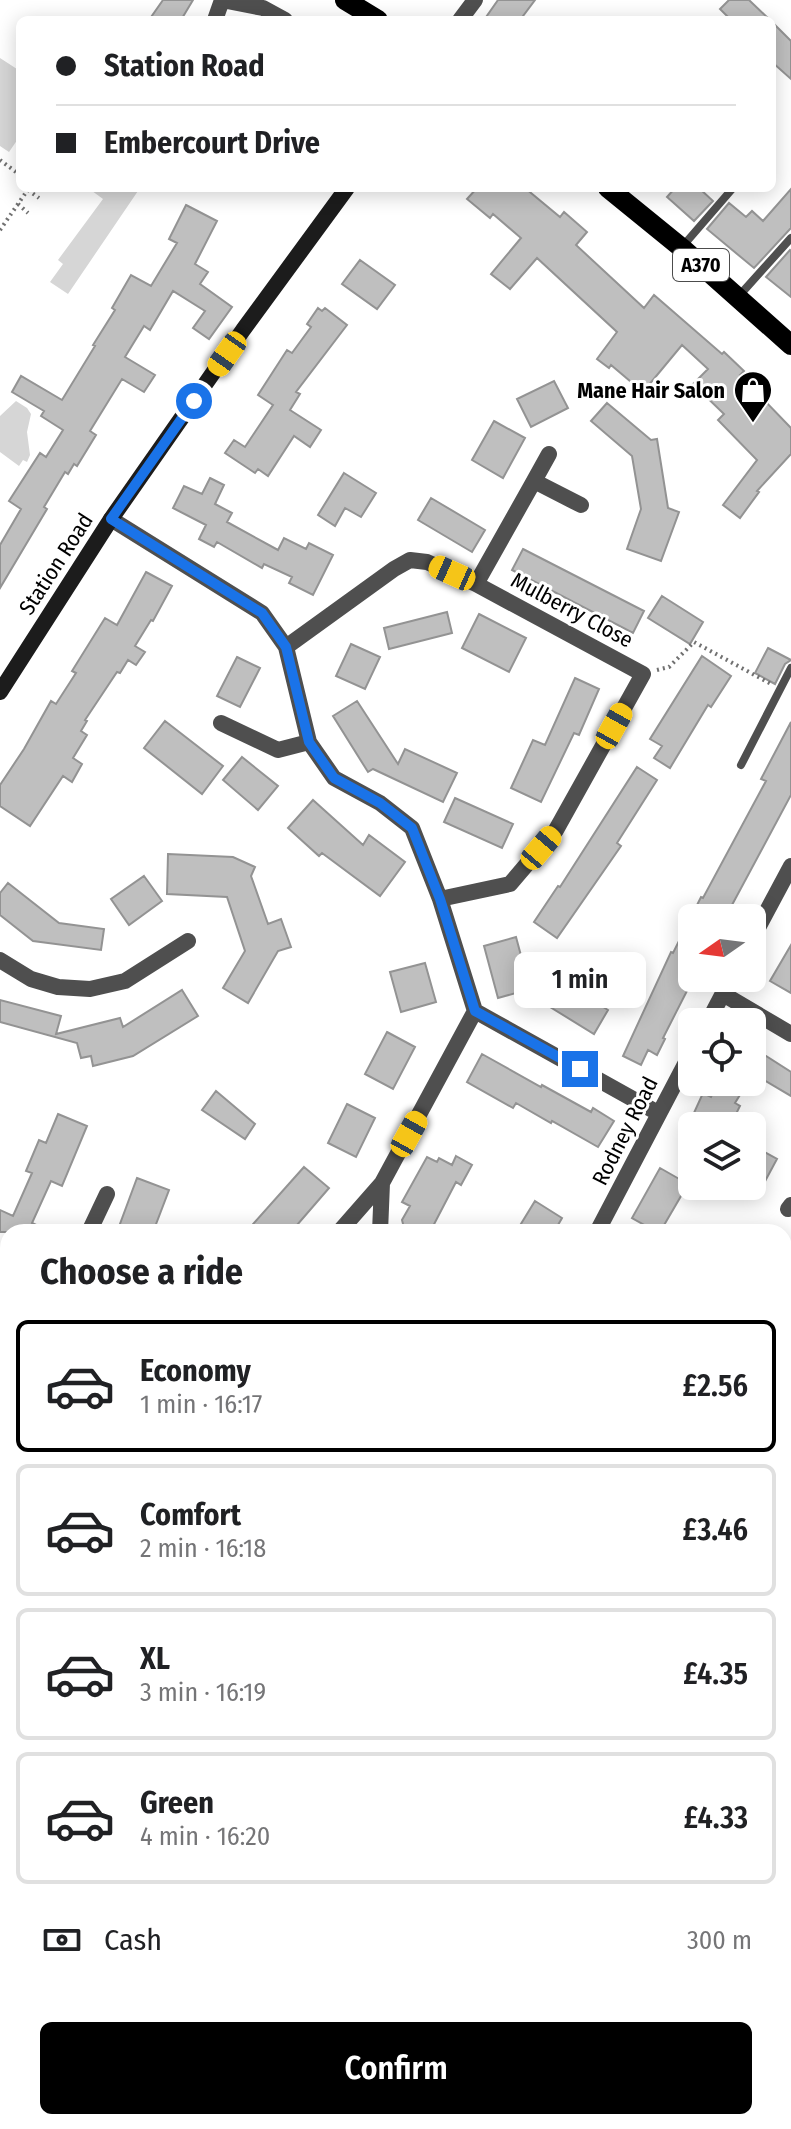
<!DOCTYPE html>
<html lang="en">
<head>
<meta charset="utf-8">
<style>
	:root { --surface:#fff; --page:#f2f2f2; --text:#202124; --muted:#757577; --line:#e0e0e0; --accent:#000 }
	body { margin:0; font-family:"Fira Sans Condensed",sans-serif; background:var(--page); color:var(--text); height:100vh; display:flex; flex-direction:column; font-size:30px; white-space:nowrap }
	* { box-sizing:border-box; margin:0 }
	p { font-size:26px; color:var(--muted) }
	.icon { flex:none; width:44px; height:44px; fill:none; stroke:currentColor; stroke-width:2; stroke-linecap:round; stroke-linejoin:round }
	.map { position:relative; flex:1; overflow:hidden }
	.side { position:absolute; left:0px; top:1224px; width:792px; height:906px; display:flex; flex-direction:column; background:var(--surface); border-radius:24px 24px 0 0; box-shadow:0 4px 20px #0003 }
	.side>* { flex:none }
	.banner { position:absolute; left:16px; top:16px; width:760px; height:176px; border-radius:12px; box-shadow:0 4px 20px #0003; display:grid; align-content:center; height:176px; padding:0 40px; background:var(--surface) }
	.needle { width:52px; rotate:256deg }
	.fabs { position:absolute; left:678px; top:904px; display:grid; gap:16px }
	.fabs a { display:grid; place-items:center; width:88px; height:88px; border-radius:12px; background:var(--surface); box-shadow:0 4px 20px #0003; font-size:40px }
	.end { position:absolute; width:36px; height:36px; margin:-18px; border:10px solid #1a73e8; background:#fff; box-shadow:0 0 0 4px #fff }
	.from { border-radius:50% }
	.bubble { position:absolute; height:56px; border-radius:12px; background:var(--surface); box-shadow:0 4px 20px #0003; font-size:26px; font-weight:600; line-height:56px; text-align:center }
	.car { position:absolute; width:24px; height:48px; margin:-24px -12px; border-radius:10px; box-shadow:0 0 6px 2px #0007; background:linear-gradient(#f5c518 24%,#345 0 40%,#f5c518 0 76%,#345 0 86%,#f5c518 0) }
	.banner b { display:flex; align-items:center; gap:28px; height:76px; font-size:30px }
	.banner b+b { border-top:2px solid var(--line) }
	.banner i { width:20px; height:20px; background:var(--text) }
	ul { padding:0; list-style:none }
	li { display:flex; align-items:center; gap:24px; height:132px; margin:0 16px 12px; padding:0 24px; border:4px solid var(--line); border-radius:12px }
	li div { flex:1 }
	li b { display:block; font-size:30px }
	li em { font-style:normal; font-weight:600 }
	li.selected { border-color:var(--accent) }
	li>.icon { width:72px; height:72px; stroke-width:1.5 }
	h2 { padding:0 40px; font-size:36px; line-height:96px }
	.pay { display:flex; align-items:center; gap:20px; height:88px; padding:0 40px; font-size:30px }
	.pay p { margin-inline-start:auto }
	.button { display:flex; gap:16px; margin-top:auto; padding:16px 40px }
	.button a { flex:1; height:92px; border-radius:12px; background:var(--accent); color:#fff; font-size:32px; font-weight:600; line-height:92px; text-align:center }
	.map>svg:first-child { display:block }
	.green { fill:#d6d6d6 }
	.building { fill:#bfbfbf; stroke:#939393; stroke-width:2 }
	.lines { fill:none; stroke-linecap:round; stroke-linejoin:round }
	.path { stroke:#717171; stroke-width:4; stroke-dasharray:2 4; stroke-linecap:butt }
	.lane { stroke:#4f4f4f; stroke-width:8 }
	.street { stroke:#4f4f4f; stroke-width:16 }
	.secondary { stroke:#1c1c1c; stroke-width:16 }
	.primary { stroke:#000; stroke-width:20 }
	.route { stroke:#1a73e8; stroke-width:10 }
	.labels { text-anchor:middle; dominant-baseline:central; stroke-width:6; stroke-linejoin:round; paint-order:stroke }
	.shield { fill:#fff; stroke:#4c4c4c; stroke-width:2 }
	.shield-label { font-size:20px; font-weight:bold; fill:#000 }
	.poi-label { font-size:22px; font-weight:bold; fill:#000; stroke:#fff; text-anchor:end }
	.street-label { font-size:22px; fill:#000; stroke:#fff }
</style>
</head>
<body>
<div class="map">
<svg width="791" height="2129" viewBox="0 0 791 2129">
	<rect width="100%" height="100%" fill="#fff"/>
	<!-- green -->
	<path class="green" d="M0,58L20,71V136L9,152L0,146Z
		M88,188H140L68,294L50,282L63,264L58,260L103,199Z
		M16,401L27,408L31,414L27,432L30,455L27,462L23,460L19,466L0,452V416Z
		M784,1308L791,1310V1452L784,1450Z
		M389,2122H538L545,2126V2129H389Z"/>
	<!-- building -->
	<path class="building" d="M163,0H193L181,20H149Z
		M498,0H535L520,20H484Z
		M729,0H749L770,20H731L720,9Z
		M772,22L791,41V79L772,62Z
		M477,188H525L560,217L564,212L587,232L576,245L644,308L654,295L722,354L724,352L744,371L740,375L791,428V454L757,491L759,492L740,518L723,505L757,460L718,420L724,414L693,384L708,369L682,345L643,392L611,365L609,368L597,359L617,332L537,258L510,289L491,274L521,238L493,214L490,218L467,199Z
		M675,188H699L713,201L694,221L667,197Z
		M791,189V228L754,268L707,229L729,203L746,217L752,211L763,221Z
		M186,205L217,221L195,264L208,272L200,284L232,307L209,339L193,328L205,311L173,291L150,330L144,326L125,357L155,375L144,392L122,379L90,431L96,435L77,466L74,464L68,474L65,472L44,507L47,509L0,588V545L21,509L9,501L40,453L46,457L63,430L41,416L44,411L12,392L21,376L62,400L95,346L93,345L115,310L112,308L131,275L151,286L177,243L169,239Z
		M790,250L791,251V297L766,277Z
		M360,260L395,285L377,309L342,284Z
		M318,308L322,311L325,308L347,325L296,392L300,394L290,410L321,430L310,447L294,436L268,476L258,469L255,473L225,453L234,440L245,447L273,405L258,395L287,350L292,353L311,327L307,324Z
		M554,381L568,408L531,427L517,399Z
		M607,403L651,440L657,439L668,508L679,512L661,561L627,549L641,509L632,456L591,421Z
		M494,421L525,438L503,478L472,460Z
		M344,473L376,493L361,517L345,508L335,526L318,515Z
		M210,478L224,485L215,504L232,513L227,522L278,550L284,538L306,549L309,543L333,555L313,595L289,583L292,577L264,564L262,568L217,542L214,547L199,539L206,525L173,508L184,486L202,494Z
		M431,498L485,530L472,552L418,520Z
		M523,549L644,611L633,633L512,570Z
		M146,572L172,586L153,621L151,620L135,646L145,652L136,665L128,660L120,673L117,672L85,720L87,721L81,731L87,735L73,758L82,764L72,782L63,776L30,826L0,806V785L24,749L51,701L56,704L76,673L72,671L105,618L117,625Z
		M662,596L703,622L690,644L648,618Z
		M447,612L452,633L389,649L384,628Z
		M479,614L526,638L509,672L462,648Z
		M351,644L380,657L365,689L336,676Z
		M768,648L791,660L785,664L775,684L755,673Z
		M702,656L731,676L711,707L708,705L670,768L654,758L662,746L650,739Z
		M237,657L260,668L240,707L217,696Z
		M575,678L599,689L579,735L574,733L541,802L511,788L533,740L545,745Z
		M357,701L398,764L405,749L457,773L443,802L373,769L368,772L333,716Z
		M165,721L223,766L202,794L144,748Z
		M791,722V795L725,918H692V981L663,1038L665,1039L657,1055L648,1050L641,1065L623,1056L671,952L673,953L701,897L703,898L766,781L761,779Z
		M242,757L278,786L258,810L223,780Z
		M637,767L657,780L617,843L621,846L557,938L534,922L558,886L560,887Z
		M455,798L513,824L502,848L444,822Z
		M313,800L363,845L369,835L405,862L380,896L322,853L319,856L288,828Z
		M168,854L233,857L255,867L251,876L268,924L281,919L291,947L278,951L248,1003L223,988L245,951L227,897L167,894Z
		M144,876L162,901L129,925L111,899Z
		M8,883L59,923L104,929L101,950L33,941L0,915V893Z
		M516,937L530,989L498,998L484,946Z
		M791,945V993L770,981Z
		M425,963L436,1002L401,1012L390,972Z
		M552,975L608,1010L594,1034L537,999Z
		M182,990L198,1016L133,1056L93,1066L91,1056L81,1058L77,1043L0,1022V1000L61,1016L56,1034L120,1018L123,1027Z
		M387,1032L415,1047L393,1089L365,1074Z
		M752,1047L791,1072V1096L752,1073Z
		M482,1054L541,1087L542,1085L591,1112L593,1108L614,1121L598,1147L552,1121L551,1123L516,1103L513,1108L467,1082Z
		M718,1082H748L735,1103L740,1106L730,1126H688L703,1093L711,1097Z
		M216,1091L255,1124L245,1139L202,1110Z
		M347,1104L375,1118L356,1157L328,1143Z
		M58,1114L87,1126L62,1186L51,1181L32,1223L51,1232H0V1210L13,1216L32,1173L26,1171L39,1140L46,1143Z
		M752,1145L777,1159L763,1185L752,1178Z
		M456,1156L472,1165L461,1185L456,1182L430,1232H405L402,1220L410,1206L402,1202L427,1157L437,1162L439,1158L452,1165Z
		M304,1167L329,1188L291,1232H246Z
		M660,1168L688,1184L660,1232H657L632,1218Z
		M137,1178L169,1190L153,1232H117Z
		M535,1201L562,1218L554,1232H516Z"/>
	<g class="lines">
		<!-- path -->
		<path class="path" d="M0,160L20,175
			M28,190L39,198
			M18,204L28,213
			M0,230L29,188
			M657,670L669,667L694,642L771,684
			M784,1415L791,1385
			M0,1891L8,1894
			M784,1912L791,1911
			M436,2122L438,2129
			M407,2129L408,2122"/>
		<!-- lane -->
		<path class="lane" d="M682,247L733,188
			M738,297L791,238
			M741,765L791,668
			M354,2129L355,2122"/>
		<!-- street -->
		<path class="street" d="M222,0L263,8L285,20
			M215,20L222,0
			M460,20L475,0
			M534,481L549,454
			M111,519L262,613L286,647L309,742L334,778L380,803L412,828L440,899L475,1011L658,1113
			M476,584L534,481L581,505
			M286,647L394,569L410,560L427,562L476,584L643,674L556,830L510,884L440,899
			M221,723L278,750L309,742
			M752,939L791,866
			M0,960L31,979L58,987L90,989L125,981L188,941
			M723,994L791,1034
			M708,1022L731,978
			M788,1209L791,1205
			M89,1232L107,1194
			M339,1232L382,1183L475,1011
			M380,1232L382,1183
			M597,1232L692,1051
			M0,1340L8,1343
			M0,1555L8,1557
			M192,2129L193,2122"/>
		<!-- secondary -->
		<path class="secondary" d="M0,692L111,519L243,330L347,188"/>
		<!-- primary -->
		<path class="primary" d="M345,0L378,20
			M608,188L683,249L791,345"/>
	</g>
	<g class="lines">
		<!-- route -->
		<path class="route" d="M194,401L111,519L262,613L286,647L309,742L334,778L380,803L412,828L440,899L475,1011L580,1069"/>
	</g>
	<!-- icons -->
	<defs>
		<symbol id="shop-pin" viewBox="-11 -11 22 30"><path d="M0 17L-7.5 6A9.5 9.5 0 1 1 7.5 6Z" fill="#000" stroke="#fff"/><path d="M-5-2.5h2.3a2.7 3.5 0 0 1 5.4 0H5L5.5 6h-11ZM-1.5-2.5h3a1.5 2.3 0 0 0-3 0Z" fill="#fff"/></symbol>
	</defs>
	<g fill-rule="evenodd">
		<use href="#shop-pin" x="731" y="368" width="44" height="60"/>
	</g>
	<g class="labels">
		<!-- shield labels -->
		<rect class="shield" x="673" y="249" width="56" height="32" rx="6"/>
		<g class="shield-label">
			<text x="701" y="265">A370</text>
		</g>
		<!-- poi labels -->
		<g class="poi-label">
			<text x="725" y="390">Mane Hair Salon</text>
		</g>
		<!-- street labels -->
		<g class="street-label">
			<text transform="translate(56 564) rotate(-57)">Station Road</text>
			<text transform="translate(572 610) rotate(28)">Mulberry Close</text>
			<text transform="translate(625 1131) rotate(-63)">Rodney Road</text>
		</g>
	</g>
</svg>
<div class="fabs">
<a><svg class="needle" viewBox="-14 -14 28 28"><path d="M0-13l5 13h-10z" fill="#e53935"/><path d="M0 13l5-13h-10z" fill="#757577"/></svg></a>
<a><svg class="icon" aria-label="locate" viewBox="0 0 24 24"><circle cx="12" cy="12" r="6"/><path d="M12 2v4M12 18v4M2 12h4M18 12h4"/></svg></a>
<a><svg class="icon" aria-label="layers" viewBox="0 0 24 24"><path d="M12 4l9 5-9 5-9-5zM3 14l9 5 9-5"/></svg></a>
</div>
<i class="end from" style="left:194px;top:401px"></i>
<i class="end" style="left:580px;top:1069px"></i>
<div class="bubble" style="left:514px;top:952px;width:132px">1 min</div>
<i class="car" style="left:227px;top:354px;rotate:215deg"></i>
<i class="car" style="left:452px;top:573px;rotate:294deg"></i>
<i class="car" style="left:614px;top:726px;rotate:29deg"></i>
<i class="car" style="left:541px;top:848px;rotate:40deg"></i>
<i class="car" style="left:409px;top:1134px;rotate:29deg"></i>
<div class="banner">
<b><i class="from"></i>Station Road</b>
<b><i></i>Embercourt Drive</b>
</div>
<section class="side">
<h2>Choose a ride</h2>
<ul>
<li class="selected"><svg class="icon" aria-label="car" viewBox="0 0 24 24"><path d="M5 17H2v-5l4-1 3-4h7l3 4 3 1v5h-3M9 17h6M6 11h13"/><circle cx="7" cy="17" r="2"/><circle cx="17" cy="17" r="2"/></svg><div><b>Economy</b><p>1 min · 16:17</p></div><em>£2.56</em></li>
<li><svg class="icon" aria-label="car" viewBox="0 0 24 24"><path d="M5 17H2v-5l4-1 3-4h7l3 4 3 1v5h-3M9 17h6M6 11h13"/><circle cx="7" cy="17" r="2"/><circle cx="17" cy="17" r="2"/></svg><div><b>Comfort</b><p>2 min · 16:18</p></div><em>£3.46</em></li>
<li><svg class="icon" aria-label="car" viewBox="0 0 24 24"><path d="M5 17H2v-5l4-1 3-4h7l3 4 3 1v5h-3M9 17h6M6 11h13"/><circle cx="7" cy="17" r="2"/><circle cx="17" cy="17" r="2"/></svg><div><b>XL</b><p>3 min · 16:19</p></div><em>£4.35</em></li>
<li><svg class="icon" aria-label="car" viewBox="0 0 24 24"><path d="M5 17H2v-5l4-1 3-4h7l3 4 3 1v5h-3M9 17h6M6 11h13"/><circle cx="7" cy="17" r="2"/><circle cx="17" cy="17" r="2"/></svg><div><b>Green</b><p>4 min · 16:20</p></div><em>£4.33</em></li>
</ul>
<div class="pay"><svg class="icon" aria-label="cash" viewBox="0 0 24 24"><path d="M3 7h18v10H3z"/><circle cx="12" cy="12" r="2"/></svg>Cash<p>300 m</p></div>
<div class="button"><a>Confirm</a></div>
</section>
</div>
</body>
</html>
